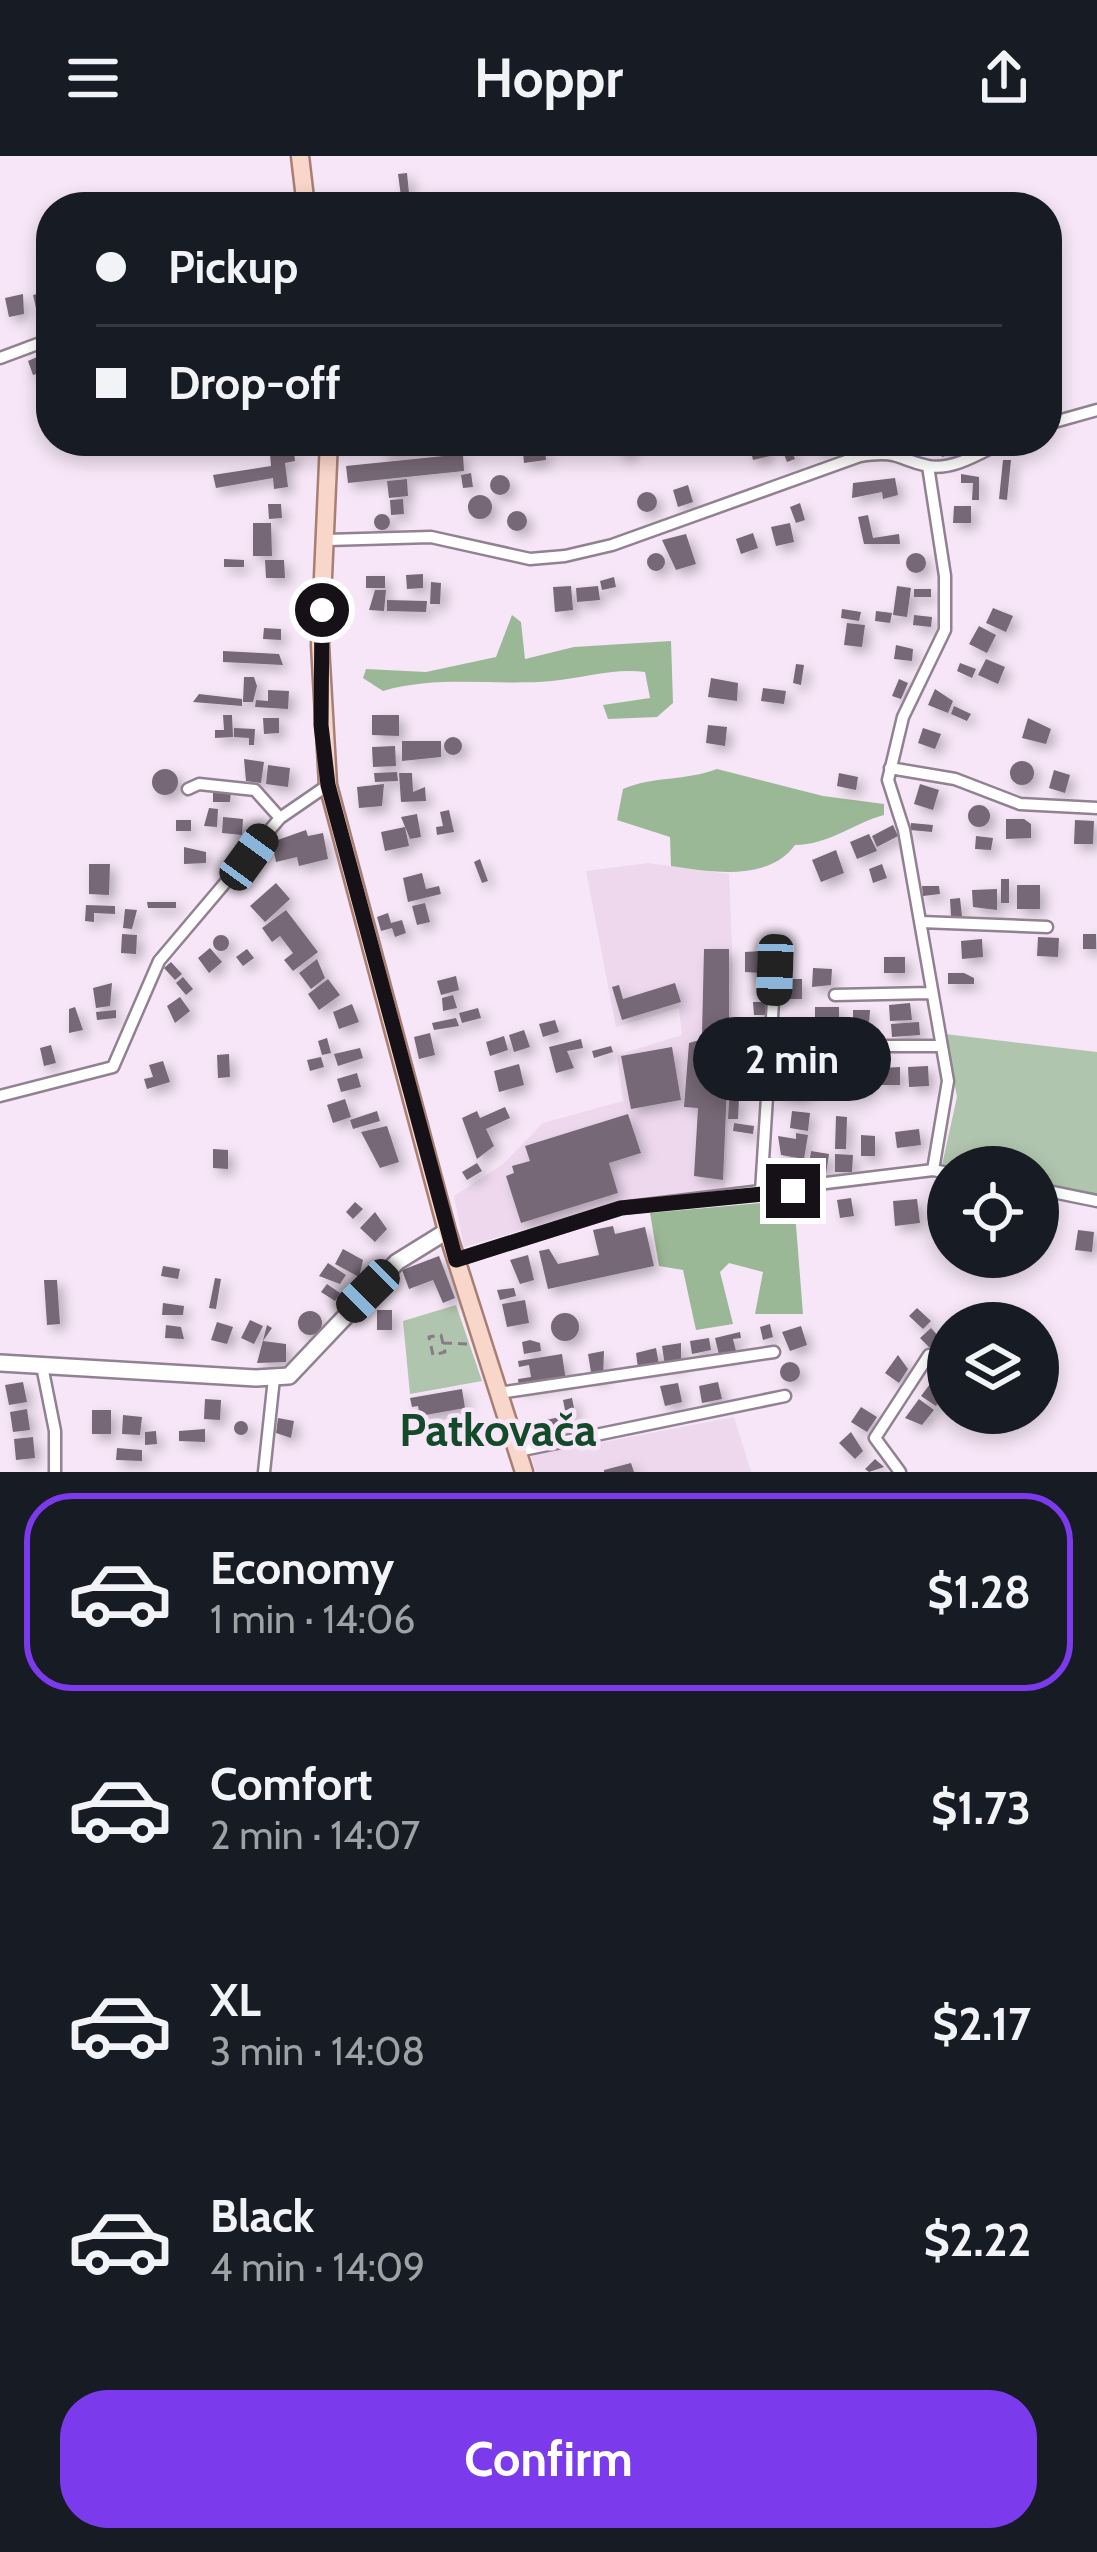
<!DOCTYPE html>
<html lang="en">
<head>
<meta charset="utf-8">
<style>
	:root { --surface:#171b24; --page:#20242c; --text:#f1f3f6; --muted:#9ea1a6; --line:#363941; --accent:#7c3aed }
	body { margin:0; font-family:Cabin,sans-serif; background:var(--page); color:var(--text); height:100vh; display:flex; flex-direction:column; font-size:45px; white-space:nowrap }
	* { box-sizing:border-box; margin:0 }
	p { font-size:39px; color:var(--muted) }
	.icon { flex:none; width:66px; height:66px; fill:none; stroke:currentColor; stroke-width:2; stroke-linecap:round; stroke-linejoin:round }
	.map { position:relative; height:1316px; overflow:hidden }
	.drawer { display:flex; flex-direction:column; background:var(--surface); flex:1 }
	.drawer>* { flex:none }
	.banner { position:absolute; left:36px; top:36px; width:1026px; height:264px; border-radius:48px; box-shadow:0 6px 18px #0003; display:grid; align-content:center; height:264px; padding:0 60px; background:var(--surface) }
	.fabs { position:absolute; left:927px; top:990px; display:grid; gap:24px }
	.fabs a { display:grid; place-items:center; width:132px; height:132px; border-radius:50%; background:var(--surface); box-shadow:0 6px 18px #0003; font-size:60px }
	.end { position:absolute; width:54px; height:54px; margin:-27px; border:15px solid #161116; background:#fff; box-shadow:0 0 0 6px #fff }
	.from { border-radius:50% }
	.bubble { position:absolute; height:84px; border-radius:42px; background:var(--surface); box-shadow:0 6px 18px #0003; font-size:39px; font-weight:700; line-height:84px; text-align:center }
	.car { position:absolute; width:36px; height:72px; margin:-36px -18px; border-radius:15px; box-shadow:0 0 9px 3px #0007; background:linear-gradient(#222 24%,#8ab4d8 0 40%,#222 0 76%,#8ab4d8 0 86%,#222 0) }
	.banner b { display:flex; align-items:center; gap:42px; height:114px; font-size:45px }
	.banner b+b { border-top:3px solid var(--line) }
	.banner i { width:30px; height:30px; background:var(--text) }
	ul { padding:21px 0 0; list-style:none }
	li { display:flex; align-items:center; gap:36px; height:198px; margin:0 24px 18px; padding:0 36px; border:6px solid transparent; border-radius:48px }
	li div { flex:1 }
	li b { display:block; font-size:45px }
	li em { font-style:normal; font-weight:700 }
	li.current { border-color:var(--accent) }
	li>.icon { width:108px; height:108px; stroke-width:1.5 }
	.primary-button { display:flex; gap:24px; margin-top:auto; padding:24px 60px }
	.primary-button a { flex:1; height:138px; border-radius:48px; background:var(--accent); color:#fff; font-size:48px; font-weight:700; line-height:138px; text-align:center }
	header { display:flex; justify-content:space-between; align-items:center; height:156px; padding:0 60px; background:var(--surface); font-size:54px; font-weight:700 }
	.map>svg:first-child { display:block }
	.built { fill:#edd8ee }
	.green { fill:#b0c5ad }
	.forest { fill:#9bb896 }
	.building { fill:#766876; filter:url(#shadow) }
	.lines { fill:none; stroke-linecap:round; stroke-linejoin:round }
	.street-casing { stroke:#908290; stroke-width:15 }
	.secondary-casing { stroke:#908290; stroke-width:20 }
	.primary-casing { stroke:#a77f74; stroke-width:21 }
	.path { stroke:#867b86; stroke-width:3; stroke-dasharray:9 6; stroke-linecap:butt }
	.street { stroke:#fff; stroke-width:10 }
	.secondary { stroke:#fff; stroke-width:15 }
	.primary { stroke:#f9d6ca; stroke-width:16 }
	.route { stroke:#161116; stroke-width:15 }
	.labels { text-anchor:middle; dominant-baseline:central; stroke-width:9; stroke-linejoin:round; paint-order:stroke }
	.quarter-label { font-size:45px; font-weight:bold; fill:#134b2a; stroke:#f6e6f7 }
</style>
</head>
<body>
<header><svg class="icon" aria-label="menu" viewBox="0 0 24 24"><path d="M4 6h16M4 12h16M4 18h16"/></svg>Hoppr<svg class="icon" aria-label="share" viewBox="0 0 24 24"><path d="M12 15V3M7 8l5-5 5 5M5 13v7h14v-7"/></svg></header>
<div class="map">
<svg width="1097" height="1316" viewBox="0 0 1097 1316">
	<defs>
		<filter id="shadow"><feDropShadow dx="5.5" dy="5.5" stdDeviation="6" flood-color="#0004"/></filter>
	</defs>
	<rect width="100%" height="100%" fill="#f6e6f7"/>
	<!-- built -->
	<path class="built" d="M648,707L729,718L733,815L725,1034L609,1049L464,1091L454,1040L503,1008L543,967L623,945L617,899L682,879L679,852L616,871L586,715Z
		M734,1261L751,1316H536L531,1300Z"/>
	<!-- green -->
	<path class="green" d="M945,878L1097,896V1038L1038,1026V1011L942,1009L957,941Z
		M456,1149L482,1225L410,1238L403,1165Z"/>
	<!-- forest -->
	<path class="forest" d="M512,459L521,466L525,503L574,491L671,485L673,547L657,561L608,563L603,549L650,542L645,516C613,512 584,522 552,525C496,530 437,519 383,535L363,522L366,513L426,516L496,501Z
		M717,613L823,640L884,648V659C852,668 828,689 795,689C768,726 711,716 671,710L670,681L617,664L623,633C653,620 686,625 717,613Z
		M794,1044L803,1158H755L763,1116L729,1107L720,1116L733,1168L696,1174L683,1114L659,1110L650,1057Z"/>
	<!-- building -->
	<path class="building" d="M407,17L410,47L402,48L398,18Z
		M375,43L376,51H355L354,46Z
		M46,136L50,159L38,161L33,139Z
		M23,138L24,158L9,161L5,142Z
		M37,201L43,216L33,219L28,205Z
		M430,285L465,288L388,300L381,296L380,291Z
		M630,285L632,297L621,300L618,286Z
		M765,285L770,300L753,304L749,288Z
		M779,285H788L795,303L787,306Z
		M814,285H833L835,289L819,296Z
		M947,285H954L958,296L942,301L940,294L949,291Z
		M545,293L546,304L524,307L523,296Z
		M294,296L295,305L285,307L288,331L274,333L273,322L216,332L213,319L271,310L270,298Z
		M463,298L464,315L348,327L346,310Z
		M1003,304H1011L1007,344L999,343Z
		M471,317L473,331L463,332L461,319Z
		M961,318L979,321V344H972L973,327H961Z
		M490 329a10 10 0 1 1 20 0a10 10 0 1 1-20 0Z
		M895,322L898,339L883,343L882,336L852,342L853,327Z
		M407,323L408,340L389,342L387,325Z
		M688,329L693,346L678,351L673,334Z
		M637 346a10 10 0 1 1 20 0a10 10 0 1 1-20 0Z
		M468 351a12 12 0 1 1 24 0a12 12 0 1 1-24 0Z
		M403,343L404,358L391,359L390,344Z
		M800,347L805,364L796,367L790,351Z
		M268,348H281L282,362L269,363Z
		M954,350H971V367H953Z
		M507 365a10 10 0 1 1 20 0a10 10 0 1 1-20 0Z
		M374 366a8 8 0 1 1 16 0a8 8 0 1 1-16 0Z
		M868,359L873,382L899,378L900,388H864L858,361Z
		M253,367H271L272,400H253Z
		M790,367L794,386L776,390L771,371Z
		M753,377L758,392L741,398L736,383Z
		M686,378L696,408L676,414L662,384Z
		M647 406a9 9 0 1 1 18 0a9 9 0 1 1-18 0Z
		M906 407a10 10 0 1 1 20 0a10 10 0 1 1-20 0Z
		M224,403L244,404V411H224Z
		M265,404H284L285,422H266Z
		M423,418V432L407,433L406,419Z
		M366,420H385V432H366Z
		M614,421L616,431L602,434L600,425Z
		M431,426L441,427L440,448H430Z
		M571,430L573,454L555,456L553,431Z
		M598,430L600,444L577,446L576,432Z
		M897,430L911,432L907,461L893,459Z
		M914,433H931V441H914Z
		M375,434H386L384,455L369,454Z
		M387,444L427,445L426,456L387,455Z
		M993,452L1013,460L1006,476L986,467Z
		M842,453L861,456L859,465L841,462Z
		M876,455L892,457L890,467L875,465Z
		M914,459L932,461L931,471L913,469Z
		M847,467L865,469L862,491L844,489Z
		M979,470L996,479L987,497L969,488Z
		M264,472L281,473V484L263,483Z
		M896,489L913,493L912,505L894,503Z
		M223,495L279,498L283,509L223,506Z
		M986,503L1005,511L998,528L978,519Z
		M960,507L976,513L972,522L957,515Z
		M796,508L804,509L801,529L793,527Z
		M244,521H254L257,530L253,546H243Z
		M711,522L738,527L737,545L708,541Z
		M899,523L908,527L901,543L892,540Z
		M763,532L786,535L784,548L761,545Z
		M935,533L953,545L948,557L928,549Z
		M268,534L289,535L288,553L255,551L256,544L268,545Z
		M199,538L242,543V550L193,546Z
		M954,550L971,558L967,565L951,558Z
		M223,559H232L233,581L215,582V574H224Z
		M372,559H399V580L372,579Z
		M263,562H279V577L264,578Z
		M1028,562L1051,573L1046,588L1022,582Z
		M708,569L727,571L725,590L706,587Z
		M234,572L255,573L254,589H249V582L234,581Z
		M923,572L941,578L935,593L918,587Z
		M444 590a9 9 0 1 1 18 0a9 9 0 1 1-18 0Z
		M402,585H441V601L402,605Z
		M395,590L396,610L373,611L372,591Z
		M244,603L264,606L261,627L246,625Z
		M1010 617a12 12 0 1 1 24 0a12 12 0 1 1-24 0Z
		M268,609L290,612L288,631L266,628Z
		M152 626a13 13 0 1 1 26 0a13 13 0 1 1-26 0Z
		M1054,614L1070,619L1065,637L1049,632Z
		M397,616L398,625L375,626L374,617Z
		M399,617H412L413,636L425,631L426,645L401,646Z
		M839,617L858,621L856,634L837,630Z
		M384,628L382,650L359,652L357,631Z
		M920,628L939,634L933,654L914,648Z
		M213,635H231L230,646H213Z
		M968 660a11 11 0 1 1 22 0a11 11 0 1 1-22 0Z
		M209,652L218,653L217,671L204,670Z
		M449,654L454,676L437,679L436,671L443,670L440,656Z
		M417,658L421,681L410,683L401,661Z
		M223,661L243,663L242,679L222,677Z
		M1006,663H1024L1031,668V682L1006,683Z
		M176,664H191V675H176Z
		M1075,664L1094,665L1093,688H1074Z
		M911,667L933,669L932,676L910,674Z
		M893,669L898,680L877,691L872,680Z
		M405,671L409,690L385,695L381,676Z
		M306,674L308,680L323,677L328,703L299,710L297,701L276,706L272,686Z
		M869,678L877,695L857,703L850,686Z
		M976,680L993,682L991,694L975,693Z
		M184,691L206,696V707L184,708Z
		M836,694L844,717L821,726L812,704Z
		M480,703L488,725L482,727L474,706Z
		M89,708H110L109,739L89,738Z
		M882,708L887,722L873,727L869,713Z
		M422,717L426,733L439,730L441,738L408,746L403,722Z
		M1001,723H1009V747H1001Z
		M276,727L290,743L265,766L250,750Z
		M1017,729H1040V753H1017Z
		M922,730H939L940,738L923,740Z
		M997,733V754L973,751L972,734Z
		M960,742L962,760H951L950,743Z
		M147,746H176V752H148Z
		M425,747L430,766L417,769L412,750Z
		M86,749L115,750V758L94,757V766L85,765Z
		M125,753L137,754L132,773L123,772Z
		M286,754L318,796L293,815L284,804L293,797L280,780L272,786L262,772Z
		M388,757L391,767L402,764L406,777L395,781L392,772L381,775L377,761Z
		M122,778L137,779L136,798L121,797Z
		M1083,778H1096V793H1083Z
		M213 787a8 8 0 1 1 16 0a8 8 0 1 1-16 0Z
		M1038,781L1059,782L1058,801L1037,800Z
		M982,783L983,801L962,803L961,785Z
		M210,792L222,806L209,817L198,802Z
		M247,793L254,802L243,810L236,801Z
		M704,793H729V879H702Z
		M761,795V817L745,816V796Z
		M884,801H905V817H884Z
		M317,803L325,822L311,833L299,817Z
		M171,806L182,818L175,824L164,812Z
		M813,812L832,813L831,829L812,831Z
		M948,817H964L974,822V828H948Z
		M456,820L459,834L441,839L437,825Z
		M183,821L193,833L186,839L176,827Z
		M328,823L340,839L319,854L308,838Z
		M785,823H802V843H785Z
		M112,827L110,850L96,852L93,832Z
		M675,827L681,846L622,864L612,831L619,829L623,843Z
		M453,839L457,852L443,855L442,842Z
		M180,841L190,855L175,867L167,850Z
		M753,846H765L766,859H754Z
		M910,847L912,864L890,865L889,849Z
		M352,848L359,866L339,873L333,856Z
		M75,851L83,874L69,877V853Z
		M815,851H839V869H815Z
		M478,852L481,862L462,867L459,857Z
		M116,854V862L97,864L96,856Z
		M853,854H870L869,869L853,868Z
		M785,861H802V882L785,881Z
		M456,862L459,870L434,874L432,867Z
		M555,864L559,876L543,881L539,868Z
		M919,866L920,879L892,881L891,868Z
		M742,868H763V887H742Z
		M524,874L530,891L514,896L509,879Z
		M430,877L435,899L419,903L414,881Z
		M504,880L508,894L490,900L486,886Z
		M327,882L331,897L322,899L318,885Z
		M581,883L583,892L567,895L574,912L556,917L549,891Z
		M703,883H729L723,1024L694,1020L698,952L684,951L689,887Z
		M51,889L56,907L44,910L40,892Z
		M611,890L613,896L594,902L592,895Z
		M672,891L681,944L631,953L621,900Z
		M360,892L363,902L338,910L334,898Z
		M825,893H839L838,912L824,913Z
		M229,898L230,921L218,922L217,899Z
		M321,901L324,911L310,915L307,904Z
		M732,902L753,903L752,928L732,927Z
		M163,905L170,926L147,933L144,923L153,921L149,909Z
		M519,908L524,929L499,936L494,915Z
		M847 922a12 12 0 1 1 24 0a12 12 0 1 1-24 0Z
		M928,910L929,930L909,931L908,911Z
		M900,911V929H881L880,912Z
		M357,917L361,931L341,936L337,923Z
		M780,927L807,930L805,942L779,939Z
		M345,943L351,961L333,967L327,949Z
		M729,943H739L738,963H728Z
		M505,951L510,962L486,973L494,990L477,1003L462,962L477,955L480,962Z
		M377,955L380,965L353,973L350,964Z
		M792,955L810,957L808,975L790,972Z
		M628,958L641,997L609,1007L618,1037L521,1067L506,1020L514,1017L512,1010L530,1005L525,990Z
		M836,960L847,961L846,993H835Z
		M734,967L754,970L753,978L733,975Z
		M387,970L399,1006L380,1012L361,976Z
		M919,973L921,989L897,992L895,976Z
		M796,977L808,979L804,1003L781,999L778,980L796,983Z
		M861,979L875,980V1000H861Z
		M213,993L228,994V1013L213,1012Z
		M811,995L829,998L826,1018L808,1016Z
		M835,998L853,999L852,1016H835Z
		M782,1003L803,1006L800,1019L780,1016Z
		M477,1007L482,1015L467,1024L462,1016Z
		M948,1034V1054L940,1055L939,1035Z
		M851,1042L854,1060L840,1062L837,1044Z
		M917,1043L920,1067L895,1070L893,1045Z
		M355,1046L363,1053L353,1063L346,1056Z
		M375,1056L387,1073L375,1086L360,1072Z
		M613,1070L615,1078L645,1071L654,1110L548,1133L539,1095L549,1093L558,1108L599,1099L593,1074Z
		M1078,1074L1094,1076L1092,1096L1075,1094Z
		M343,1093L363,1104L359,1121L335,1108Z
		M528,1099L534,1124L520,1128L510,1104Z
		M439,1100L455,1142L443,1147L433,1124L409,1133L402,1114Z
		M328,1107L346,1119L340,1128L319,1120Z
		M163,1110L180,1113L178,1123L161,1120Z
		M215,1122L221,1123L216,1153L209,1152Z
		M44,1124H57L60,1168L47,1169Z
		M327,1128L340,1137L335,1145L321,1136Z
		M514,1132L516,1140L500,1144L497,1134Z
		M525,1144L529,1167L507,1171L502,1148Z
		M163,1147L184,1150L183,1159H162Z
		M917,1152L931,1165L923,1173L909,1160Z
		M377,1154H392V1174H377Z
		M298 1167a12 12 0 1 1 24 0a12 12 0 1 1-24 0Z
		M551 1171a14 14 0 1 1 28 0a14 14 0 1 1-28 0Z
		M250,1164L263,1170L254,1188L241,1182Z
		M217,1166L233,1171L227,1188L211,1184Z
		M770,1168L773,1181L763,1184L760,1171Z
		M166,1169L181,1171L184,1183L165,1182Z
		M267,1169L272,1172L263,1185L286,1188V1206L257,1207Z
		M801,1170L807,1189L790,1195L782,1176Z
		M931,1172L942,1184L932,1194L920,1182Z
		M740,1176L741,1182L733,1183L736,1195L719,1199L715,1182Z
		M709,1182L711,1194L692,1198L690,1185Z
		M530,1184L540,1187L541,1195L524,1198L522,1186Z
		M681,1187V1208L665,1210L662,1190Z
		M948,1187V1210L945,1214L934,1206Z
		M656,1192L659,1209L638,1212L636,1197Z
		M604,1195L603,1221L592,1222L588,1198Z
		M562,1198L566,1225L519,1232L518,1223L531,1221L529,1209L519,1211L518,1205Z
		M898,1199L908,1213L899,1227L885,1217Z
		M780 1216a10 10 0 1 1 20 0a10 10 0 1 1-20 0Z
		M933,1224L947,1234L936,1250L921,1240Z
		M23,1226L27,1246L9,1249L5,1229Z
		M718,1226L722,1243L702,1247L699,1230Z
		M678,1227L682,1246L665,1250L660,1230Z
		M462,1233L465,1252L420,1260L418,1250L412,1251L410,1242Z
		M572,1242L576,1262L567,1264L563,1244Z
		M205,1243L221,1244L220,1264L204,1263Z
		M919,1243L934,1254L922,1269L905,1262Z
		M861,1251L877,1261L867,1276L851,1266Z
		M27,1253L30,1274L13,1276L10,1256Z
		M92,1254H111V1278H92Z
		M123,1259L142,1261L140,1279L122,1278Z
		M560,1261L563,1279L544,1282L541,1265Z
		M278,1262L294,1265L291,1282L276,1277Z
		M234 1272a7 7 0 1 1 14 0a7 7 0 1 1-14 0Z
		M205,1273V1286L179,1285V1275Z
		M156,1275L157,1288L145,1289V1276Z
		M851,1276L863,1295L855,1303L839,1287Z
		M33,1281L35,1302L16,1304L14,1283Z
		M117,1292L142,1294V1305L116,1304Z
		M875,1303L884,1311L869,1316L865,1313Z
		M631,1307L634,1316H604V1314Z"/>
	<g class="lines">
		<defs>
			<path id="street" d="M0,202L51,183
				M1047,268L1097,254
				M928,310L945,420V474L903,561L888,624L904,674L948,925L933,1014
				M327,384L431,381L530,403L565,400L612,389L860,300C900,294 896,303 928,310C954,315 983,295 1005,285
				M890,612L955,623L1020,648L1097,652
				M188,633L199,628L255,634L280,662
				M921,766L1047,771
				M835,839L930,837
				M842,890H940
				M0,940L113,911L159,805L280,662L328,629
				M1038,1033L1097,1045
				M761,1036L775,814
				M456,1104L621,1052L933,1014L948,1017
				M42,1210L55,1275V1316
				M499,1237L774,1196
				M518,1295L785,1240
				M264,1316L274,1222
				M900,1316L875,1282L929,1199"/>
			<path id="secondary" d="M0,1207L256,1222L289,1220L397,1106L447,1075"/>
			<path id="primary" d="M300,0L306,51
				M329,285L320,489L328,629L447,1075L524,1316"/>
		</defs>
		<!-- street casing -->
		<use href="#street" class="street-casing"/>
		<!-- secondary casing -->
		<use href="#secondary" class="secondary-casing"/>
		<!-- primary casing -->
		<use href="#primary" class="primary-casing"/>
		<!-- path -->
		<path class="path" d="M441,1179L445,1196L433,1199L429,1181Z
			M443,1187L468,1188"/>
		<!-- street -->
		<use href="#street" class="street"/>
		<!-- secondary -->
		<use href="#secondary" class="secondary"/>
		<!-- primary -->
		<use href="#primary" class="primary"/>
	</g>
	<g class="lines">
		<!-- route -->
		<path class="route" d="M322,454L321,569L328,629L456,1104L621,1052L793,1035"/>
	</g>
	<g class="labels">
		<!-- quarter labels -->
		<g class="quarter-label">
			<text x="498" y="1274">Patkovača</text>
		</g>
	</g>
</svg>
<div class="fabs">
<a><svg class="icon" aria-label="locate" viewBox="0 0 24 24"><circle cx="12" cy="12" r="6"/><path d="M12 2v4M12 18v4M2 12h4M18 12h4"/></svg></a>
<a><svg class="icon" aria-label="layers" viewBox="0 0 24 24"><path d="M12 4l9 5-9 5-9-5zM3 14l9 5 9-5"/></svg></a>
</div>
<i class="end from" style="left:322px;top:454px"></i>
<i class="end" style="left:793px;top:1035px"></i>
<div class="bubble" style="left:693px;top:861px;width:198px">2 min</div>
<i class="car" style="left:249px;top:701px;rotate:36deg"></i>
<i class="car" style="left:775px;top:814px;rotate:182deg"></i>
<i class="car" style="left:368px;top:1135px;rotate:225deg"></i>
<div class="banner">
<b><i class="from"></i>Pickup</b>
<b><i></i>Drop-off</b>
</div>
</div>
<section class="drawer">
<ul>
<li class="current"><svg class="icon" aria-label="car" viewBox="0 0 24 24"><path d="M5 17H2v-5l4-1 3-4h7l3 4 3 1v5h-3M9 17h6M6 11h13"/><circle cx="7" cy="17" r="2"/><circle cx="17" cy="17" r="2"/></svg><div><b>Economy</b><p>1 min · 14:06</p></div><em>$1.28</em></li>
<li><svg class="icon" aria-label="car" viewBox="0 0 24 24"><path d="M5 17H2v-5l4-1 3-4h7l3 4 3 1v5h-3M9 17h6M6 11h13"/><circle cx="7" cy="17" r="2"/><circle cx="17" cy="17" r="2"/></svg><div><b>Comfort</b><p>2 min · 14:07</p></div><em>$1.73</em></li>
<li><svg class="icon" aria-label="car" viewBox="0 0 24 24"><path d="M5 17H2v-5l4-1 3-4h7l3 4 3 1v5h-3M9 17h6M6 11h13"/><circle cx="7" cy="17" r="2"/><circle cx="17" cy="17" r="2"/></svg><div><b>XL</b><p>3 min · 14:08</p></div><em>$2.17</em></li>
<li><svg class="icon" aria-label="car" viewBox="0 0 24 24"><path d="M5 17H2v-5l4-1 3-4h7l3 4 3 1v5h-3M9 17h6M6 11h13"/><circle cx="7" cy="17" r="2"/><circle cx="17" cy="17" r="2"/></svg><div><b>Black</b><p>4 min · 14:09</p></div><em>$2.22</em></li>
</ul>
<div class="primary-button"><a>Confirm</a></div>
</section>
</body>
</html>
